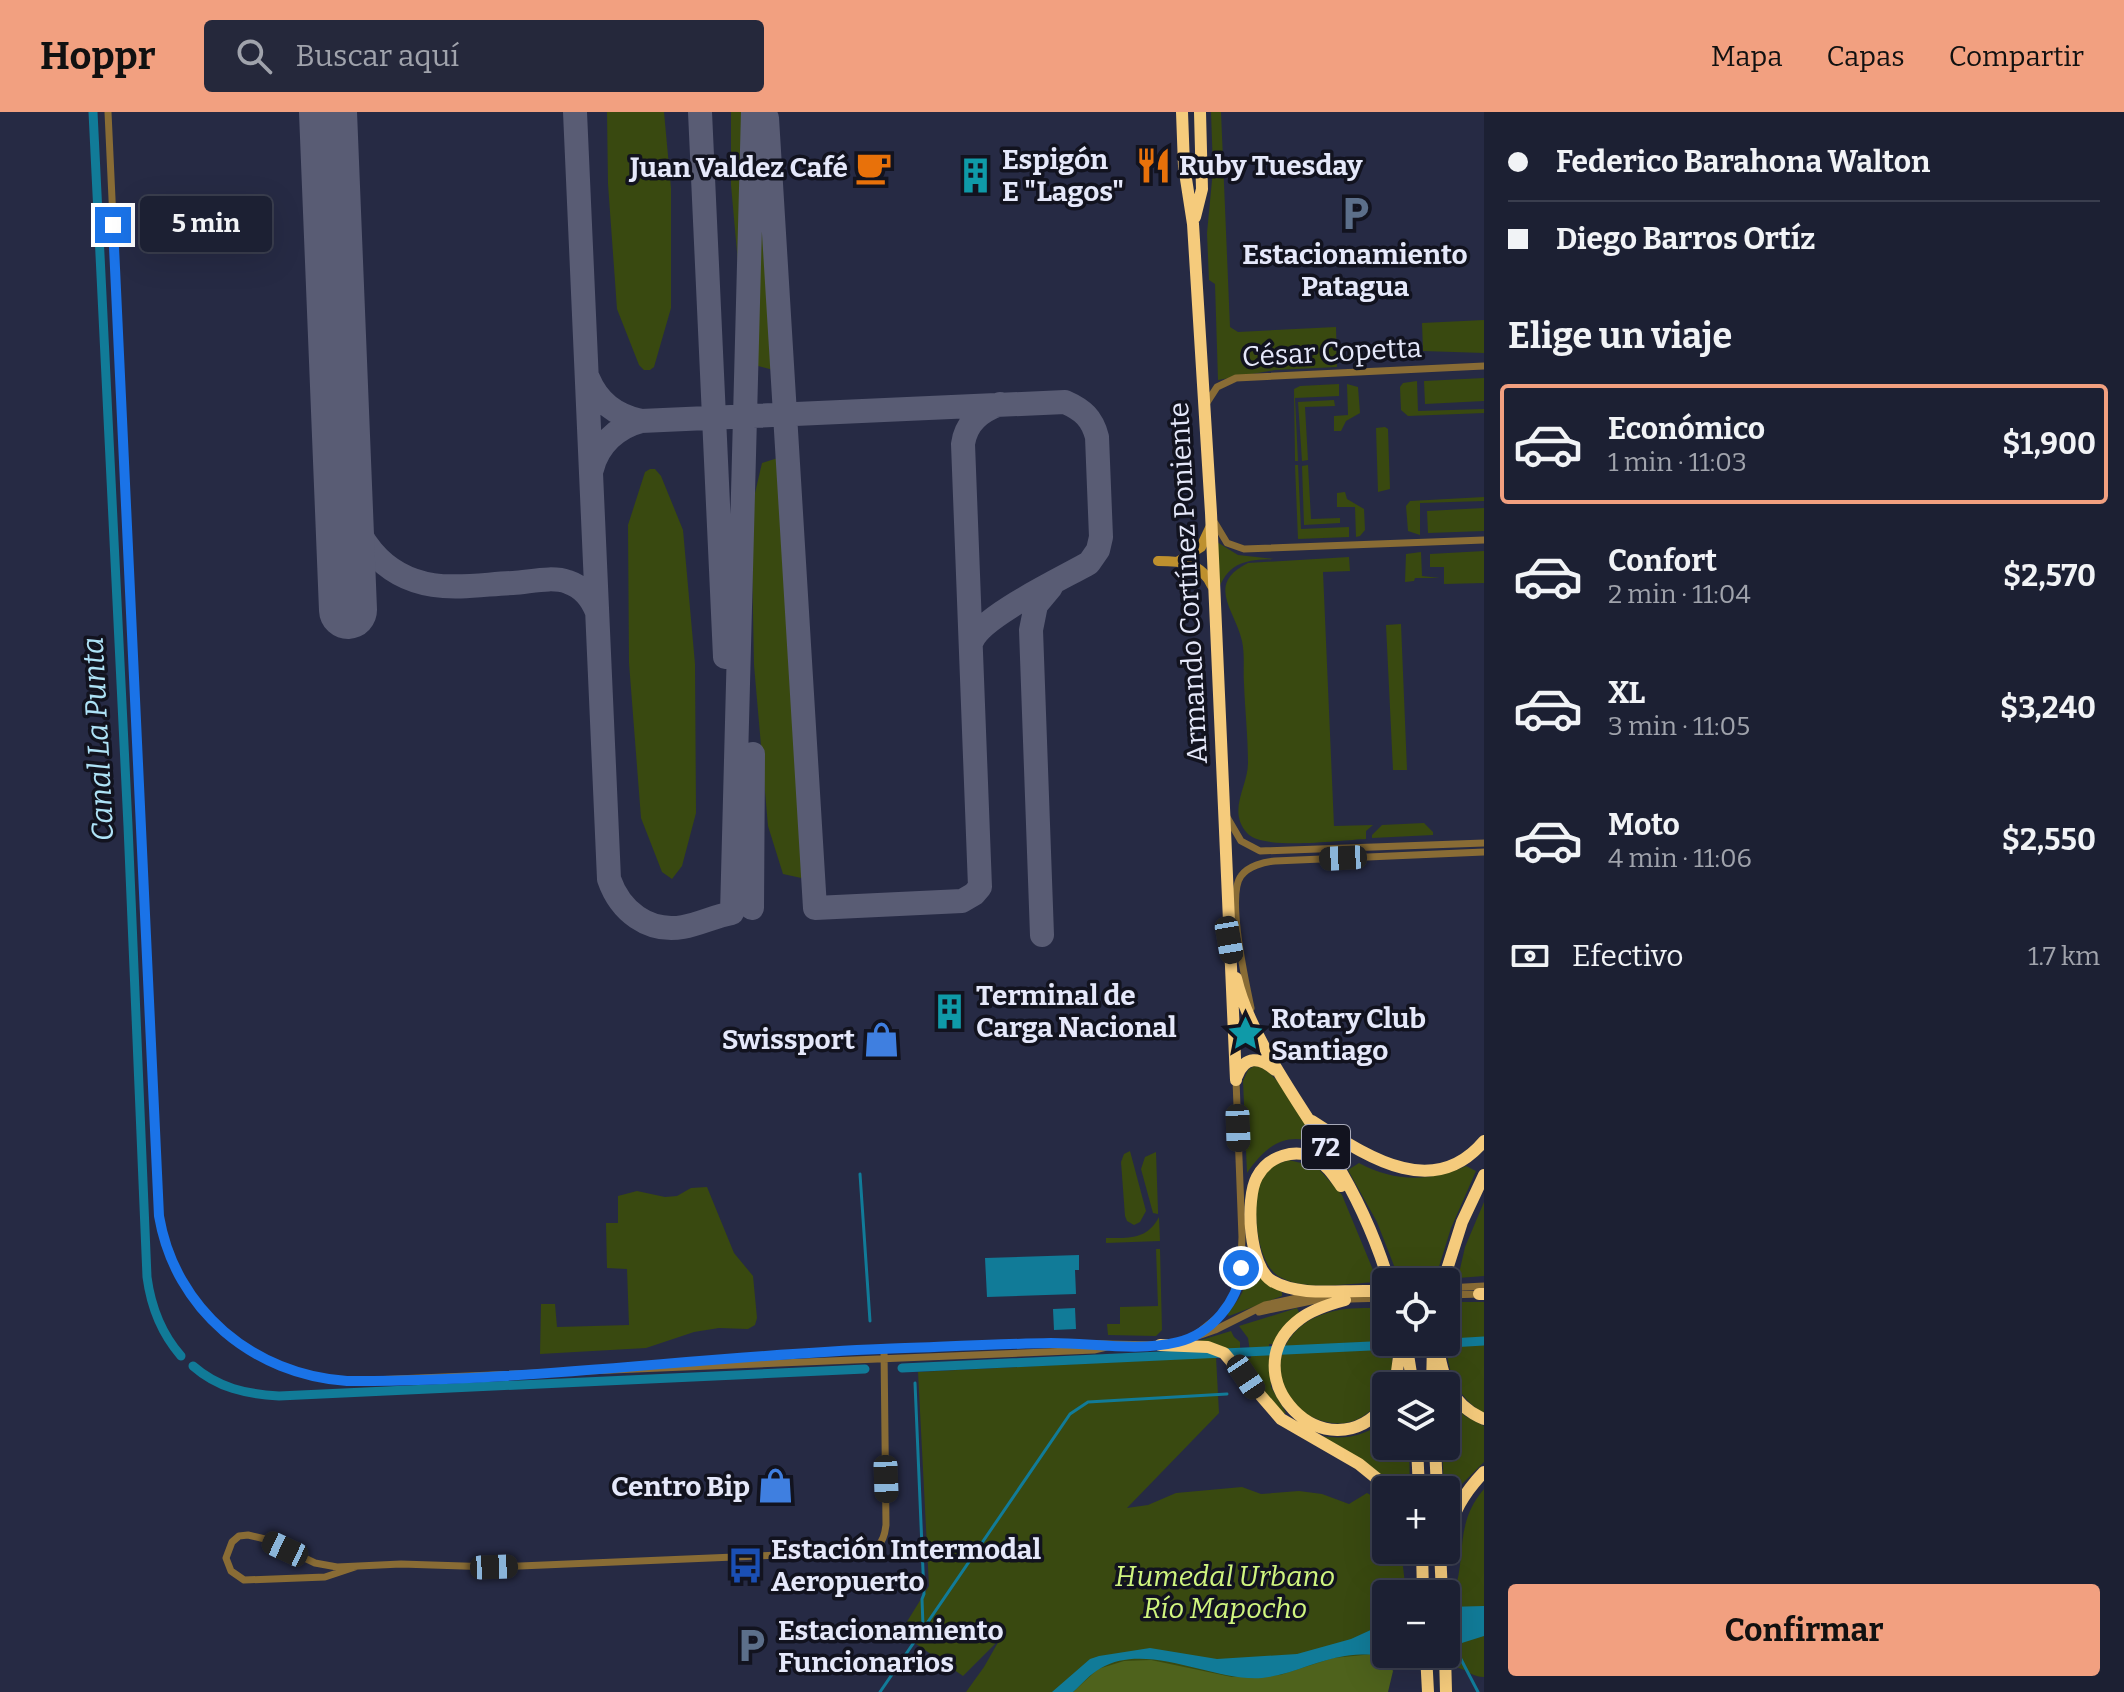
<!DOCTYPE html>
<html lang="es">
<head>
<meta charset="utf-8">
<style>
	:root { --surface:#1c2033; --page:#25283b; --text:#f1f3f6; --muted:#a0a3ac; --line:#3a3e4e; --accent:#f2a080 }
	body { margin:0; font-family:Bitter,serif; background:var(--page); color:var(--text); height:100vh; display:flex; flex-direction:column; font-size:30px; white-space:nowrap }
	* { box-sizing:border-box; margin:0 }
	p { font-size:26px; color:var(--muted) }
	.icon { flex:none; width:44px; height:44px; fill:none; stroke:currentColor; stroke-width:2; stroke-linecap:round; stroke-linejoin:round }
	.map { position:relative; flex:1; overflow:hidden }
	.sheet { display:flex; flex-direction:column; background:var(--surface); width:640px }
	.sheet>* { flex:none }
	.banner { display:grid; align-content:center; height:176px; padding:0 24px; background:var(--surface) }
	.controls { position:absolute; left:1372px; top:1156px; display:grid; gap:16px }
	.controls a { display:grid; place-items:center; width:88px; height:88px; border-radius:8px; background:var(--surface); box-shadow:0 8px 32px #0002,0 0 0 2px var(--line); font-size:40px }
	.end { position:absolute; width:36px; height:36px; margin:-18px; border:10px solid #1a73e8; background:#fff; box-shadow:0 0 0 4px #fff }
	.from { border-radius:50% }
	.bubble { position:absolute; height:56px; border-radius:8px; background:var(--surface); box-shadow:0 8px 32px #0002,0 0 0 2px var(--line); font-size:26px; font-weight:700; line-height:56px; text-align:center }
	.car { position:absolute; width:24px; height:48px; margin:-24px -12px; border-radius:10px; box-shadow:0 0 6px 2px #0007; background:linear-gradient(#222 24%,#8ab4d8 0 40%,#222 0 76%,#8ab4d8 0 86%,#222 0) }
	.banner b { display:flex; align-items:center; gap:28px; height:76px; font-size:30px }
	.banner b+b { border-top:2px solid var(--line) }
	.banner i { width:20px; height:20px; background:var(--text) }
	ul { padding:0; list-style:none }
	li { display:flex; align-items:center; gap:24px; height:120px; margin:0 16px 12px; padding:0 8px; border:4px solid transparent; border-radius:8px }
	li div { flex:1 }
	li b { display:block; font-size:30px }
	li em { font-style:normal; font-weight:700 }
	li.active { border-color:var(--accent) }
	li>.icon { width:72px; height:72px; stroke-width:1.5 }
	h2 { padding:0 24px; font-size:36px; line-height:96px }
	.pay { display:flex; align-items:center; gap:20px; height:88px; padding:0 24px; font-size:30px }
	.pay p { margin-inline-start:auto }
	.button { display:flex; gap:16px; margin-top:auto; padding:16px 24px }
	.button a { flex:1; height:92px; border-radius:8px; background:var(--accent); color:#111; font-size:32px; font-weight:700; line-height:92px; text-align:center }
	header { display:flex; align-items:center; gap:48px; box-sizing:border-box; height:112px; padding:0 40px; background:var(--accent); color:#111 }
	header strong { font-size:38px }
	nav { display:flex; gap:44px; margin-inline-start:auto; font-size:28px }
	.search { width:560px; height:72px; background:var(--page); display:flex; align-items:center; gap:20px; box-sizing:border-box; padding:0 28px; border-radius:8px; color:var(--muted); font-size:30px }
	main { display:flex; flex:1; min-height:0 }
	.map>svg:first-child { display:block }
	.green { fill:#394910; fill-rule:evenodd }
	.forest { fill:#4e621c }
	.water { fill:#117b98 }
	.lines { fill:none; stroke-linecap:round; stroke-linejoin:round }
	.stream { stroke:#117b98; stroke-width:3 }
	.canal { stroke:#117b98; stroke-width:9 }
	.taxiway { stroke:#595c74; stroke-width:24 }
	.runway { stroke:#595c74; stroke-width:58 }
	.street { stroke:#896c35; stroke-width:7 }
	.secondary { stroke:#be902e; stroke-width:10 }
	.highway { stroke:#f5cb7c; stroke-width:12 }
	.route { stroke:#1a73e8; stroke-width:10 }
	.labels { text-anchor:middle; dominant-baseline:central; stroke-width:7; stroke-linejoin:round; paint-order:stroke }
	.shield { fill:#12131f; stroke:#a6a8b8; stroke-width:2 }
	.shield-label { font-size:26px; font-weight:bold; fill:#e5e8fa }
	.poi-label { font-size:28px; font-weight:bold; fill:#e5e8fa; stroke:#12131f; text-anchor:start }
	.street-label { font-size:28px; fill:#e5e8fa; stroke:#12131f }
	.park-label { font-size:28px; font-style:italic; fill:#d0f57f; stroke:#12131f }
	.water-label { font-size:30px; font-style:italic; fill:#aee2f6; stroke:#12131f }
</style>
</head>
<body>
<header>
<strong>Hoppr</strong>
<div class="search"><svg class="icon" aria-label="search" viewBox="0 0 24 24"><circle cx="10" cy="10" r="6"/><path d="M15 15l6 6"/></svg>Buscar aquí</div>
<nav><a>Mapa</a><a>Capas</a><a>Compartir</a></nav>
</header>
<main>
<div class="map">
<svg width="1484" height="1580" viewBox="0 0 1484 1580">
	<rect width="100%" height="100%" fill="#262a44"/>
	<!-- green -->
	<path class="green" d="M607,0H664L671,76V196L654,255L650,258H644L639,253L617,197L608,72Z
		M731,0H769L781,260L758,254L743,207L731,73Z
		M1211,0H1221L1230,215L1238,220L1336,215L1337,255L1275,258L1218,268L1215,172L1209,168L1207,121L1213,58Z
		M1484,208V241L1423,239L1422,211Z
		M1484,266V289L1425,292L1424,269Z
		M1417,269L1418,299L1484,297V301L1408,304L1401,298L1400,275L1403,271Z
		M1339,272V284L1295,286L1298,349H1295L1294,277L1300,274Z
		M1347,272L1358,275L1360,301L1346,309L1341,319H1334V304L1348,303Z
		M1334,288L1335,294L1305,295L1308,348L1302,349L1298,290Z
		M1385,315L1388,317L1390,377L1378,380L1376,316Z
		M784,344L806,767L783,762L768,714L754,553L751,398L762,351Z
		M1295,353H1298L1301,417L1349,415V425L1298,427Z
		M1308,353L1311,407L1340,406V411L1304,413L1302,354Z
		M650,357H655L661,364L683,418L695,552L696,701L682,754L672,767L662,760L641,706L629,551L628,413L645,360Z
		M1345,380L1347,387L1364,397L1365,418L1360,424L1356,425L1355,395H1337V381Z
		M1484,385V389L1420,391V423L1408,419L1406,394L1410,389Z
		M1484,396V419L1428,421L1427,399Z
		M1217,430L1238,443L1274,447C1248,448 1230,449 1219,476Z
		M1484,439V471L1444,472V455H1430V442Z
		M1421,440L1422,464L1440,466H1415L1414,469L1405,470L1406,442Z
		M1349,445L1350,459L1323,460L1334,714L1373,713L1366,719V727C1342,728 1262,739 1247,721C1227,698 1248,675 1248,651C1248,625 1245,598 1244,572C1243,558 1245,543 1242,529C1235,498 1205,472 1248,451Z
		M1401,512L1407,658H1393L1386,513Z
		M1424,711L1433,720V723L1372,726V723L1382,713Z
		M1254,954C1277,954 1305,1012 1317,1031C1284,1019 1265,1035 1247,1061L1243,969L1248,958Z
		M1130,1039L1146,1099L1140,1110L1134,1113L1127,1109L1125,1104L1121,1050L1124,1042Z
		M1156,1040L1158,1099V1102L1153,1101L1141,1057L1145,1045Z
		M1289,1048L1317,1055L1342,1083L1378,1170C1349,1171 1307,1180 1280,1165C1255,1152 1250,1085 1263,1062C1268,1054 1280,1051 1289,1048Z
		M1359,1051C1394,1070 1430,1070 1466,1054L1476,1059L1451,1116L1437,1161L1398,1164L1377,1110L1348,1058Z
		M707,1075L734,1141L753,1164L757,1206L755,1213L748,1217L719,1216L694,1220L646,1236L540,1242L541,1192H555L557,1215L629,1213L627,1157L607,1156L606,1111H618V1084L637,1079L665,1085L677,1084L691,1076Z
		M1484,1090V1164L1458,1166L1465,1135Z
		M1159,1105L1160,1129L1106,1131V1126C1129,1126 1147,1128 1159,1105Z
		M1156,1137H1160L1162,1218L1156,1224L1108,1223L1107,1212H1120V1195L1158,1194Z
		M1252,1145C1259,1162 1264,1172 1282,1180V1184L1229,1204L1227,1202C1243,1184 1249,1170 1249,1146Z
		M1462,1190H1484V1301C1446,1280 1440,1232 1452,1193Z
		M1297,1196L1300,1202L1283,1216L1274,1232H1269L1271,1275L1286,1301H1283L1265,1283L1236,1246V1239C1222,1237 1213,1228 1198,1229L1231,1219L1234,1225L1240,1230V1245L1251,1246L1248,1226L1239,1214Z
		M1382,1196L1386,1209V1230H1390C1395,1252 1392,1275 1377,1292C1356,1316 1332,1316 1306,1302C1301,1299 1294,1296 1291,1291C1268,1257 1283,1217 1321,1203C1341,1195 1362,1196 1382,1196Z
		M1216,1245L1219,1301L1127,1396L1148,1393L1176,1381L1242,1375L1261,1382L1299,1379L1322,1382L1349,1392L1367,1381C1393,1396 1386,1412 1386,1438H1401L1406,1480L1454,1481C1467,1443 1454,1412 1484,1377V1565C1473,1565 1469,1559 1459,1556C1444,1553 1406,1550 1392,1557L1382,1580H966L984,1555L1000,1527L963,1564L900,1521L929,1474L918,1260ZM1386,1482H1446V1542H1386Z
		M1446,1285L1465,1304L1484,1314V1350L1463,1371L1449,1396L1446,1394V1378H1444L1442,1334H1446Z
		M1386,1307V1334H1409L1410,1378H1397L1390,1370L1321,1324C1346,1328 1367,1324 1386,1307Z"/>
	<!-- forest -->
	<path class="forest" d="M1373,1542L1385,1543L1393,1559L1388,1580H1073L1098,1557L1124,1549L1151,1548L1232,1565L1280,1563L1333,1546Z"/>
	<!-- water -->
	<path class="water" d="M1079,1143V1158H1075L1076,1182L987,1185L985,1146Z
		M1075,1196L1076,1217L1054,1218L1053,1197Z
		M1484,1494V1524L1446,1536V1495Z
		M1386,1511V1542H1424C1398,1546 1371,1540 1345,1544C1317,1548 1291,1563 1262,1566C1213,1570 1148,1529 1101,1556C1090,1562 1082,1572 1073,1580H1052L1090,1547L1099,1544L1150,1536L1217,1547L1297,1542L1351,1527Z"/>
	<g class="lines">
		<!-- stream -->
		<path class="stream" d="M860,1062L870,1209
			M915,1271L924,1482L922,1487L923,1514
			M1452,1530L1478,1580
			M880,1580L1070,1302L1088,1290L1227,1282"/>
		<!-- canal -->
		<path class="canal" d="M93,0L128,714L147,1165C151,1195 161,1221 181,1244
			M1450,1231L1484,1229
			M193,1254C218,1276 246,1282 279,1284L865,1257
			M902,1256L1392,1233"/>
		<!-- taxiway -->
		<path class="taxiway" d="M575,0L609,767C620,799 648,821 683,815C700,812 715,804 732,801L753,0
			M700,0L725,545
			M767,6L815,796L962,789L974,782L980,775L963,332C966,310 981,299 1000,292
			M588,266C598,290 615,303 641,309L1065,290C1083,298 1092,306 1097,325L1101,425L1098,438L1089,451C1063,466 982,504 972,529
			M592,357C598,333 617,315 641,309
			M345,375C352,424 381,465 433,473C459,477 487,472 513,471C530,470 552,464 568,470C583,475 592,487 597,500
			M735,769L740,786L752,796L753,642
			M1042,823L1031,518L1036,493L1051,475"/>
		<!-- runway -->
		<path class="runway" d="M328,0L348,498"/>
		<!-- street -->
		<path class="street" d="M108,0L159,1104C175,1199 253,1262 347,1269L1094,1238L1111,1234
			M1206,292L1217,275L1236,266L1484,254
			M1215,411L1227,431L1244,437L1484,428
			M1227,705L1241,729L1260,739L1484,731
			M1251,896C1246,871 1226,784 1241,764C1248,754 1264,750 1275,749L1484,740
			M1446,1176L1484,1174
			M1367,1179L1386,1178
			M1446,1183L1482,1182
			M1259,1200L1316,1188L1386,1186
			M1198,1221L1219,1204L1231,1190L1240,1172L1242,1125L1236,968
			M1181,1230L1215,1218L1265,1193L1311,1183
			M654,1253L817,1240L1053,1231L1161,1233
			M358,1454L325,1465L244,1468L231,1459L226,1446L232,1430L239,1424L248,1423L265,1427L315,1451L337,1455L401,1452L494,1455L851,1440C873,1437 883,1439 886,1413L884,1237"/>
		<!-- secondary -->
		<path class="secondary" d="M1158,449C1182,449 1201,450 1212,474
			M1179,449L1201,435L1210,416"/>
		<!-- highway -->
		<path class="highway" d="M1182,0L1184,54L1193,112L1211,401L1236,968
			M1195,105L1202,77L1200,0
			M1236,866C1250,926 1301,993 1333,1046C1357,1085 1376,1127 1389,1170
			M1237,964C1245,943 1260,945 1275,958
			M1312,1009C1364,1042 1432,1091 1484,1029
			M1341,1074C1334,1064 1327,1053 1316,1047C1296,1035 1268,1044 1257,1065C1245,1087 1249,1155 1272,1169C1299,1185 1340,1178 1370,1179
			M1443,1170L1462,1110L1484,1063
			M1479,1182H1484
			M1345,1188C1330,1192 1313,1197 1300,1207C1228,1261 1326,1367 1386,1292
			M1406,1230L1413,1274
			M1437,1230C1442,1264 1450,1293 1484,1307
			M1160,1233L1208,1235L1224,1241L1281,1307L1359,1352L1391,1378
			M1395,1274L1401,1230
			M1432,1274L1433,1233
			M1417,1334L1419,1378
			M1435,1334L1437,1378
			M1446,1429C1452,1401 1464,1381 1484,1360
			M1422,1438L1423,1482
			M1440,1438L1442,1482
			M1426,1542L1428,1580
			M1445,1542L1446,1580"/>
	</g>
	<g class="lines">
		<!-- route -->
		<path class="route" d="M113,113L159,1104C175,1198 254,1263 347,1269C526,1270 703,1244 881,1237C938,1235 995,1232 1051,1231C1093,1231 1137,1240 1178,1230C1211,1222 1239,1189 1241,1156"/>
	</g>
	<!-- icons -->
	<defs>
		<symbol id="restaurant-bare" viewBox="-9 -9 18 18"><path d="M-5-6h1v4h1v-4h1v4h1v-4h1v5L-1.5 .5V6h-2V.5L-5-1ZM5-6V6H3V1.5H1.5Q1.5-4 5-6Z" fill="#e8710a" stroke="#12131f" stroke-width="2.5" paint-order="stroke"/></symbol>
		<symbol id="cafe-bare" viewBox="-9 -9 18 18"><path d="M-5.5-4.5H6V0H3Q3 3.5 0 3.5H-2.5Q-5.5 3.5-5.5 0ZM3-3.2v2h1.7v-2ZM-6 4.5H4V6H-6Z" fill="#e8710a" stroke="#12131f" stroke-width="2.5" paint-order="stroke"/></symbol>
		<symbol id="building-bare" viewBox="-9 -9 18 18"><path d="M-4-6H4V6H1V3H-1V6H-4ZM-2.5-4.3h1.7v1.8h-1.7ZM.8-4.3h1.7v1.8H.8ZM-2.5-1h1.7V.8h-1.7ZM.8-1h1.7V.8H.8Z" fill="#0f9aa8" stroke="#12131f" stroke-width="2.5" paint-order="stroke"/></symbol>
		<symbol id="parking-bare" viewBox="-9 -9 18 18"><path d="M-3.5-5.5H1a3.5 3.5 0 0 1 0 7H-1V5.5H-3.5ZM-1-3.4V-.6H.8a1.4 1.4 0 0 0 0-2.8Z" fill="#5c6f8a" stroke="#12131f" stroke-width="2.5" paint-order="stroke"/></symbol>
		<symbol id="sight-bare" viewBox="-9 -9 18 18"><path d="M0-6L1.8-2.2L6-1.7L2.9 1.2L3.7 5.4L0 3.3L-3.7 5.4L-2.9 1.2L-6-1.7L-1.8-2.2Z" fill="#0f9aa8" stroke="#12131f" stroke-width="2.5" paint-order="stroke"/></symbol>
		<symbol id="shop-bare" viewBox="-9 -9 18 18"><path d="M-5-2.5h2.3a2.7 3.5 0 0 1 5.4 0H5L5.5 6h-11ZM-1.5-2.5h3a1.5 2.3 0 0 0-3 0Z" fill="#3f7fe0" stroke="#12131f" stroke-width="2.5" paint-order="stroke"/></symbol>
		<symbol id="bus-bare" viewBox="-9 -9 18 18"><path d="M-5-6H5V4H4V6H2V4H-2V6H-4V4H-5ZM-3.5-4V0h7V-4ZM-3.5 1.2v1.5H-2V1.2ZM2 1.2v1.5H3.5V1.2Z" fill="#1a4fb4" stroke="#12131f" stroke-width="2.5" paint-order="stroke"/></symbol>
	</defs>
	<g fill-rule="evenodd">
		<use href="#restaurant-bare" x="1128" y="28" width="51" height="51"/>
		<use href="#cafe-bare" x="848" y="30" width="51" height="51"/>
		<use href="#building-bare" x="950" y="38" width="51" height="51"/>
		<use href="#parking-bare" x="1330" y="76" width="51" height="51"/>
		<use href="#building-bare" x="924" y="874" width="51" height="51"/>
		<use href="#sight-bare" x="1220" y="896" width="51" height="51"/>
		<use href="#shop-bare" x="856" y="902" width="51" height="51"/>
		<use href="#shop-bare" x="750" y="1348" width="51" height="51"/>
		<use href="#bus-bare" x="720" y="1428" width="51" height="51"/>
		<use href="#parking-bare" x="726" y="1508" width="51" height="51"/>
	</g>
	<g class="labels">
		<!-- shield labels -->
		<rect class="shield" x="1302" y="1013" width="48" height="44" rx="6"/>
		<g class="shield-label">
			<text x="1326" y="1035">72</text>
		</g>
		<!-- poi labels -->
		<g class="poi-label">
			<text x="1002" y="47">Espigón<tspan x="1002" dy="32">E "Lagos"</tspan></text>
			<text x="1179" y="53">Ruby Tuesday</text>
			<text x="848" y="55" text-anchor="end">Juan Valdez Café</text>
			<text x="1355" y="142" text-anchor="middle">Estacionamiento<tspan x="1355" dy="32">Patagua</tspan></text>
			<text x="976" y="883">Terminal de<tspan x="976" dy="32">Carga Nacional</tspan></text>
			<text x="1271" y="906">Rotary Club<tspan x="1271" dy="32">Santiago</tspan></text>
			<text x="855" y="927" text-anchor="end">Swissport</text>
			<text x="750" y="1374" text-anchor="end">Centro Bip</text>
			<text x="771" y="1437">Estación Intermodal<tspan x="771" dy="32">Aeropuerto</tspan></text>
			<text x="778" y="1518">Estacionamiento<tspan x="778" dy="32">Funcionarios</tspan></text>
		</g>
		<!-- street labels -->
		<g class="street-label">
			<text transform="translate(1332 240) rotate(-3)">César Copetta</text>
			<text transform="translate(1188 471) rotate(-93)">Armando Cortínez Poniente</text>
		</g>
		<!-- park labels -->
		<g class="park-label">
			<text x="1225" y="1464">Humedal Urbano<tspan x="1225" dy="32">Río Mapocho</tspan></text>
		</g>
		<!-- water labels -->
		<g class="water-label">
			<text transform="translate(98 627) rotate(-93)">Canal La Punta</text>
		</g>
	</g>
</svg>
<div class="controls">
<a><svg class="icon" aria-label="locate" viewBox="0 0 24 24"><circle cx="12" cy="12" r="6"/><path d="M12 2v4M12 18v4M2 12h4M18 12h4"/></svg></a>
<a><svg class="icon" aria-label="layers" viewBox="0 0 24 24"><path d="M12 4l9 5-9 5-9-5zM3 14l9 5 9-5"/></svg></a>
<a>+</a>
<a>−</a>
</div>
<i class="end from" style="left:1241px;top:1156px"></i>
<i class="end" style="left:113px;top:113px"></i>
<div class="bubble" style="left:140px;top:84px;width:132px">5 min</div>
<i class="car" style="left:1343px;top:746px;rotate:267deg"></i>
<i class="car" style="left:1229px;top:828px;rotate:170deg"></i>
<i class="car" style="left:1238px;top:1016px;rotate:178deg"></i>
<i class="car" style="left:1246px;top:1265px;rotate:146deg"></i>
<i class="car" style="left:886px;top:1367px;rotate:178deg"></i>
<i class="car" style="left:285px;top:1437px;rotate:295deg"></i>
<i class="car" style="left:494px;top:1455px;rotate:88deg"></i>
</div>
<section class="sheet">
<div class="banner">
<b><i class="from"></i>Federico Barahona Walton</b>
<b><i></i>Diego Barros Ortíz</b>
</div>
<h2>Elige un viaje</h2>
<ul>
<li class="active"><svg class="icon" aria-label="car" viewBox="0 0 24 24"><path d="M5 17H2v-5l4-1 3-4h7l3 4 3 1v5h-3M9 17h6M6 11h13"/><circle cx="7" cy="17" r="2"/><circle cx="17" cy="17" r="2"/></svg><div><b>Económico</b><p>1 min · 11:03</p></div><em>$1,900</em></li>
<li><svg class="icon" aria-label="car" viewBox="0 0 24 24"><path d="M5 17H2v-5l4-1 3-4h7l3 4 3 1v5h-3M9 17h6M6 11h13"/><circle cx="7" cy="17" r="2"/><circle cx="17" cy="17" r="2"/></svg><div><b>Confort</b><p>2 min · 11:04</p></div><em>$2,570</em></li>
<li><svg class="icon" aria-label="car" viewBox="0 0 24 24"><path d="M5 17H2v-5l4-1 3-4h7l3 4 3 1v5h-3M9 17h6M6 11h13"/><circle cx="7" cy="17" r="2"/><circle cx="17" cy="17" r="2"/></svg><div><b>XL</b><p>3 min · 11:05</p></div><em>$3,240</em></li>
<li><svg class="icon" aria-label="car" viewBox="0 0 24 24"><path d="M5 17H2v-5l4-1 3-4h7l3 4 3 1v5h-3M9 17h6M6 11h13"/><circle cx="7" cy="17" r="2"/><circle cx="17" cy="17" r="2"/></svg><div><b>Moto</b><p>4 min · 11:06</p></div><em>$2,550</em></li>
</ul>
<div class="pay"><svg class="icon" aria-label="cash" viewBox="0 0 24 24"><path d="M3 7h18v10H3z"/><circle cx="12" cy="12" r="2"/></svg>Efectivo<p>1.7 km</p></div>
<div class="button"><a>Confirmar</a></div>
</section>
</main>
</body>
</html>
